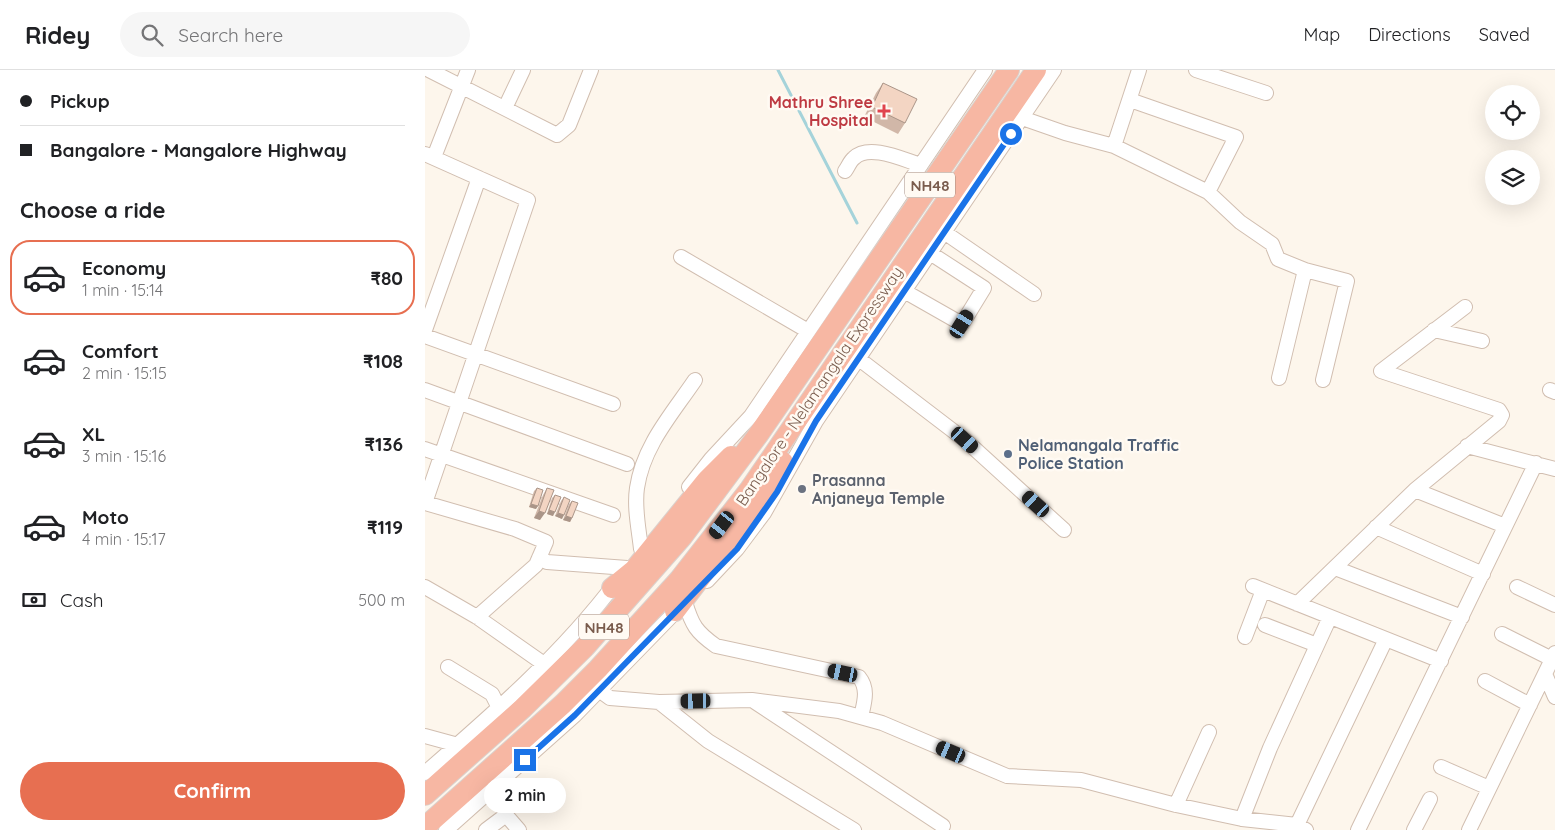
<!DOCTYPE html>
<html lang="en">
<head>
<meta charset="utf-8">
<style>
	:root { --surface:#fff; --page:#f6f6f6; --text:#202124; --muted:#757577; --line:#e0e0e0; --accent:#e76f51 }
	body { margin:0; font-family:Quicksand,sans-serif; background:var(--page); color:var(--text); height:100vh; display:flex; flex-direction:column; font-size:19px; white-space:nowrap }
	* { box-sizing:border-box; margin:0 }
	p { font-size:16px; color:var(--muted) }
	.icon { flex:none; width:28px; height:28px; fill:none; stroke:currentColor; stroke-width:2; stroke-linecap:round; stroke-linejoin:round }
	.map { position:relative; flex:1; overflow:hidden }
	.drawer { display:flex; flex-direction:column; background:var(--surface); width:425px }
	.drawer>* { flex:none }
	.hud { display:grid; align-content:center; height:110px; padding:0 20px; background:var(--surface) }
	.tools { position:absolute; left:1060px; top:15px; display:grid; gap:10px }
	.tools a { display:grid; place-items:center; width:55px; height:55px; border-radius:50%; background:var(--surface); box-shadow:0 5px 20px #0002; font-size:25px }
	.end { position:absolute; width:22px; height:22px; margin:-11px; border:6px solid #1a73e8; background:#fff; box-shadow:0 0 0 2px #fff }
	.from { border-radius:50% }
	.bubble { position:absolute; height:35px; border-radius:18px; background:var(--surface); box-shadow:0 5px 20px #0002; font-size:16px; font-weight:800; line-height:35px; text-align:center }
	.car { position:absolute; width:15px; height:30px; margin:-15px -8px; border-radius:6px; box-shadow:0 0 4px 1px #0007; background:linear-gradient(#222 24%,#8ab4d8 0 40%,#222 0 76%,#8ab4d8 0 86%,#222 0) }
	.hud b { display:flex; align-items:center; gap:18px; height:48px; font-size:19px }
	.hud b+b { border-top:1px solid var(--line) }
	.hud i { width:12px; height:12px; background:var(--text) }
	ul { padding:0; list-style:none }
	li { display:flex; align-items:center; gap:15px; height:75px; margin:0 10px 8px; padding:0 10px; border:2px solid transparent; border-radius:20px }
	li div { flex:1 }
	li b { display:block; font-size:19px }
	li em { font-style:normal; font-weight:800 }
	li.on { border-color:var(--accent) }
	li>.icon { width:45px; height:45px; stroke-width:1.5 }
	h2 { padding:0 20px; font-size:22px; line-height:60px }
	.pay { display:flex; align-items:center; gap:12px; height:55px; padding:0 20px; font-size:19px }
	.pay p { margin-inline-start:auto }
	.cta { display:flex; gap:10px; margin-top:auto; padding:10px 20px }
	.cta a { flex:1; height:58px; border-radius:30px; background:var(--accent); color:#fff; font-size:20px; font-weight:800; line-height:58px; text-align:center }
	header { display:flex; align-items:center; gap:30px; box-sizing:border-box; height:70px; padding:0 25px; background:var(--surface); border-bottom:1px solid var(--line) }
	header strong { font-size:24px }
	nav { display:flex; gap:28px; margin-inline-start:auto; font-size:18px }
	.search { width:350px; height:45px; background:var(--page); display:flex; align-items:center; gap:12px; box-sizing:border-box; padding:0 18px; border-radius:28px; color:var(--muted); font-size:19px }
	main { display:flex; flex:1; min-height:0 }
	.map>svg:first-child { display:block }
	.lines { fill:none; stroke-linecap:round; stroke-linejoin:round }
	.stream { stroke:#a5d3da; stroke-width:3 }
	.minor-casing { stroke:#d1beb0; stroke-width:16 }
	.highway-casing { stroke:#dad1cd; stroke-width:22 }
	.minor { stroke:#fff; stroke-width:14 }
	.highway { stroke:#f7b7a3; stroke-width:20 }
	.wall { fill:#d1b7a8 }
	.shaded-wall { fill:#aa9588 }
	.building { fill:#f3d5c3; stroke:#aa9588 }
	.route { stroke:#1a73e8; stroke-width:6 }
	.health-dot { fill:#e0444e; stroke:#fffaf3; stroke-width:2 }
	.service-dot { fill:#5c6f8a; stroke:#fffaf3; stroke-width:2 }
	.worship-dot { fill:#6b7280; stroke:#fffaf3; stroke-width:2 }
	.labels { text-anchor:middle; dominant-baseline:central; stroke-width:5; stroke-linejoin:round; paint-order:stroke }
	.shield { fill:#fffaf3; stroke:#a28b7f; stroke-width:1 }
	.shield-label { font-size:15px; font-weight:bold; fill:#7a5c4d }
	.health-label { font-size:16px; font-weight:bold; fill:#be3a42; stroke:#fffaf3; text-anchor:end }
	.street-label { font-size:16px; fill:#7a5c4d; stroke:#fffaf3 }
	.service-label { font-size:16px; font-weight:bold; fill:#4e5e75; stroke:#fffaf3; text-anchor:start }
	.worship-label { font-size:16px; font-weight:bold; fill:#5b616d; stroke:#fffaf3; text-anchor:start }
</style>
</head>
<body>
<header>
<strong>Ridey</strong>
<div class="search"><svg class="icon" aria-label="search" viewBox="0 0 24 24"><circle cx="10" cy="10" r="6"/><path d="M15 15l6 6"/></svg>Search here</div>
<nav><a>Map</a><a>Directions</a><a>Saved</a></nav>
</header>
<main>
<section class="drawer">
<div class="hud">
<b><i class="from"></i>Pickup</b>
<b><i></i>Bangalore - Mangalore Highway</b>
</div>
<h2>Choose a ride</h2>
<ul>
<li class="on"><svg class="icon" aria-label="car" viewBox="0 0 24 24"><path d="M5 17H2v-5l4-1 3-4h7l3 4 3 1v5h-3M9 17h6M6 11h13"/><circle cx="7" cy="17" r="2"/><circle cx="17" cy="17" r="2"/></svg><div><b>Economy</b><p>1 min · 15:14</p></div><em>₹80</em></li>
<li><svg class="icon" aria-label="car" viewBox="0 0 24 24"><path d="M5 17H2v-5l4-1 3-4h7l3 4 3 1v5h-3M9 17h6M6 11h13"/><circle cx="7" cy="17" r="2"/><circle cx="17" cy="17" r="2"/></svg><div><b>Comfort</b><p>2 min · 15:15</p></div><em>₹108</em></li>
<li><svg class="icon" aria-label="car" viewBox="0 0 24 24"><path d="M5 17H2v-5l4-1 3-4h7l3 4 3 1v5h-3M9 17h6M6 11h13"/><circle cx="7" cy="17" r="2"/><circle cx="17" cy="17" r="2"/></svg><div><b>XL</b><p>3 min · 15:16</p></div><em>₹136</em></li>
<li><svg class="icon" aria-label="car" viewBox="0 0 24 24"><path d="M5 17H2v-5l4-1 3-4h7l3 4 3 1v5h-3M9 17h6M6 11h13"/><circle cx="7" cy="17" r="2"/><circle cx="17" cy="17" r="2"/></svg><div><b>Moto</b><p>4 min · 15:17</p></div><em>₹119</em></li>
</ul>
<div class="pay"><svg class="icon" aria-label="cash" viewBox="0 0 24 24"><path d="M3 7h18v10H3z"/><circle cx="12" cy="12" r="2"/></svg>Cash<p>500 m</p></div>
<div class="cta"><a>Confirm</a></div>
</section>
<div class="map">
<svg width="1130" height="760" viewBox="0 0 1130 760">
	<rect width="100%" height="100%" fill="#fdf6ec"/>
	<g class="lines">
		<!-- stream -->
		<path class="stream" d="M353,0L432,153"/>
		<defs>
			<path id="minor" d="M4,0L132,65L144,55L166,0
				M771,0L841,23
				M705,30L811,67L783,122
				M80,38L98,0
				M597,48L640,63L689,76L783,122L815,152L847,174L853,189L880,200L854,308
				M689,76L714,0
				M0,84L103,130L0,433
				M9,87L43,0
				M420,101C423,97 425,91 429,88C444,73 479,90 496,95
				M519,162L609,224
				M256,187L383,261
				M880,200L922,211L898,310
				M479,221L537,254L559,218L505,183
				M0,260L54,108
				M1009,260L1057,271
				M0,266L188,334
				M434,289L540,370L639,460
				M0,320L202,394
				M1125,320L1130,322
				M1042,376L1130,399
				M0,379L188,445
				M264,417L286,389L326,346L560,0
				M990,420L1080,456
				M0,433L90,459L121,472L111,495L52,547
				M951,457L1058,504
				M216,479C214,460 209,438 212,418C218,376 247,344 270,310
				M114,488L122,492L202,498
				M910,498L1037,547
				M282,511L312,479L339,443L391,351L629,0
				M828,516L1016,591
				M0,517L52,547L119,594
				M1092,517L1130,535
				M260,532C267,555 271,562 291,576L434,607C444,619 439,633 436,647
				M872,534L990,420L1074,351L1077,345L1074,340L956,301L1040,237
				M840,555L892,575
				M1077,564L1127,589
				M820,567L838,520
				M23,597L67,624L74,638
				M1120,604L1130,627
				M1060,611L1105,635
				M174,620L185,628L234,632L327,630L414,641L457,653L582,706L656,710L751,735L817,749L872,755L881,760
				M234,632L283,671L429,760
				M330,632L518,756
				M0,666L33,675
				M1016,697L1064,718
				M0,703C68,644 137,584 192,511
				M751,735L784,662
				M817,749L845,678L905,547
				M872,755L961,569
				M21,760L150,645L257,535
				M61,760L81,745L94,760
				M933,760L1111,393
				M989,760L1005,729
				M1044,760L1130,583"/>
			<path id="highway" d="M187,518L209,500L282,410L306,386
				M250,541L328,439L358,392
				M0,725L98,638L160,577L257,467L333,365L584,0
				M0,757L138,634L173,599L254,510L325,419L611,0"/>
		</defs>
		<!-- minor casing -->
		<use href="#minor" class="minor-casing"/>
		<!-- highway casing -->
		<use href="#highway" class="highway-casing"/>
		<!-- minor -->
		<use href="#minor" class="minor"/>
		<!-- highway -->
		<use href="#highway" class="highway"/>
	</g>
	<!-- wall -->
	<path class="wall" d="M458,13L480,53L473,64L439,47L451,23Z
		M112,418L111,439L104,437L109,421Z
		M122,418L115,450L109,448L118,425Z
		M130,425L128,446L122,444L127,428Z
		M139,427L137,449L130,446L136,431Z
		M147,431V448L145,452L138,450L144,434Z"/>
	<!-- shaded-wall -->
	<path class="shaded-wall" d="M106,434L113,436L111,439L104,437Z
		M124,440L130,442L128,446L122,444Z
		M114,441L120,443L115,450L109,448Z
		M133,443L139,445L137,449L130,446Z
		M141,446L147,448L145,452L138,450Z"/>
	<!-- building -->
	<path class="building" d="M458,13L492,29L480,53L447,37Z
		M112,418L118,420L113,436L106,434Z
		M122,418L129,420L120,443L114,441Z
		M130,425L136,427L130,442L124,440Z
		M139,427L145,430L139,445L133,443Z
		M147,431L153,433L147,448L141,446Z"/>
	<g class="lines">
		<!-- route -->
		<path class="route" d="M100,690L150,645L312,479L352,422L391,351L586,64"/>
	</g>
	<!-- markers -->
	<path class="health-dot" d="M456.5 33.5h5v5h5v5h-5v5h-5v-5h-5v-5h5z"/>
	<circle class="service-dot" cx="583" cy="384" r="5"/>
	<circle class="worship-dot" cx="377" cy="419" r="5"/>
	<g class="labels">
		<!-- shield labels -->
		<g class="shield">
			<rect x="480" y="102.5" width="50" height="25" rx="4"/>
			<rect x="154" y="544.5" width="50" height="25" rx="4"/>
		</g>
		<g class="shield-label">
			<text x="505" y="115">NH48</text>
			<text x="179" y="557">NH48</text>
		</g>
		<!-- health labels -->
		<g class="health-label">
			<text x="448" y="32">Mathru Shree<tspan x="448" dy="18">Hospital</tspan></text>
		</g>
		<!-- street labels -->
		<g class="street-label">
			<text transform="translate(394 316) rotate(-56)">Bangalore - Nelamangala Expressway</text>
		</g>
		<!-- service labels -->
		<g class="service-label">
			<text x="593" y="375">Nelamangala Traffic<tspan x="593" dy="18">Police Station</tspan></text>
		</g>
		<!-- worship labels -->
		<g class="worship-label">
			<text x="387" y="410">Prasanna<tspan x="387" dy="18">Anjaneya Temple</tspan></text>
		</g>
	</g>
</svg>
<div class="tools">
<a><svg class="icon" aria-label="locate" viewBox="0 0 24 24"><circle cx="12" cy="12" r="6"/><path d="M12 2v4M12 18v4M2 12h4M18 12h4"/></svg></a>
<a><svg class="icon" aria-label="layers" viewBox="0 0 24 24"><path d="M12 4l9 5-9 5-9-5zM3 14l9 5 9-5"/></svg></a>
</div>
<i class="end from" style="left:586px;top:64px"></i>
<i class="end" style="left:100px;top:690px"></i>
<div class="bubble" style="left:59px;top:708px;width:82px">2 min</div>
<i class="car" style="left:537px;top:254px;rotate:32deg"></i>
<i class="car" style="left:540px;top:370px;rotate:132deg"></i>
<i class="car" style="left:611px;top:434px;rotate:312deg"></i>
<i class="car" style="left:297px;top:455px;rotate:217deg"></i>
<i class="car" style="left:418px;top:603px;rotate:282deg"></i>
<i class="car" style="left:271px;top:631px;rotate:269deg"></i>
<i class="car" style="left:526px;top:682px;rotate:293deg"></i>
</div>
</main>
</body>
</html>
